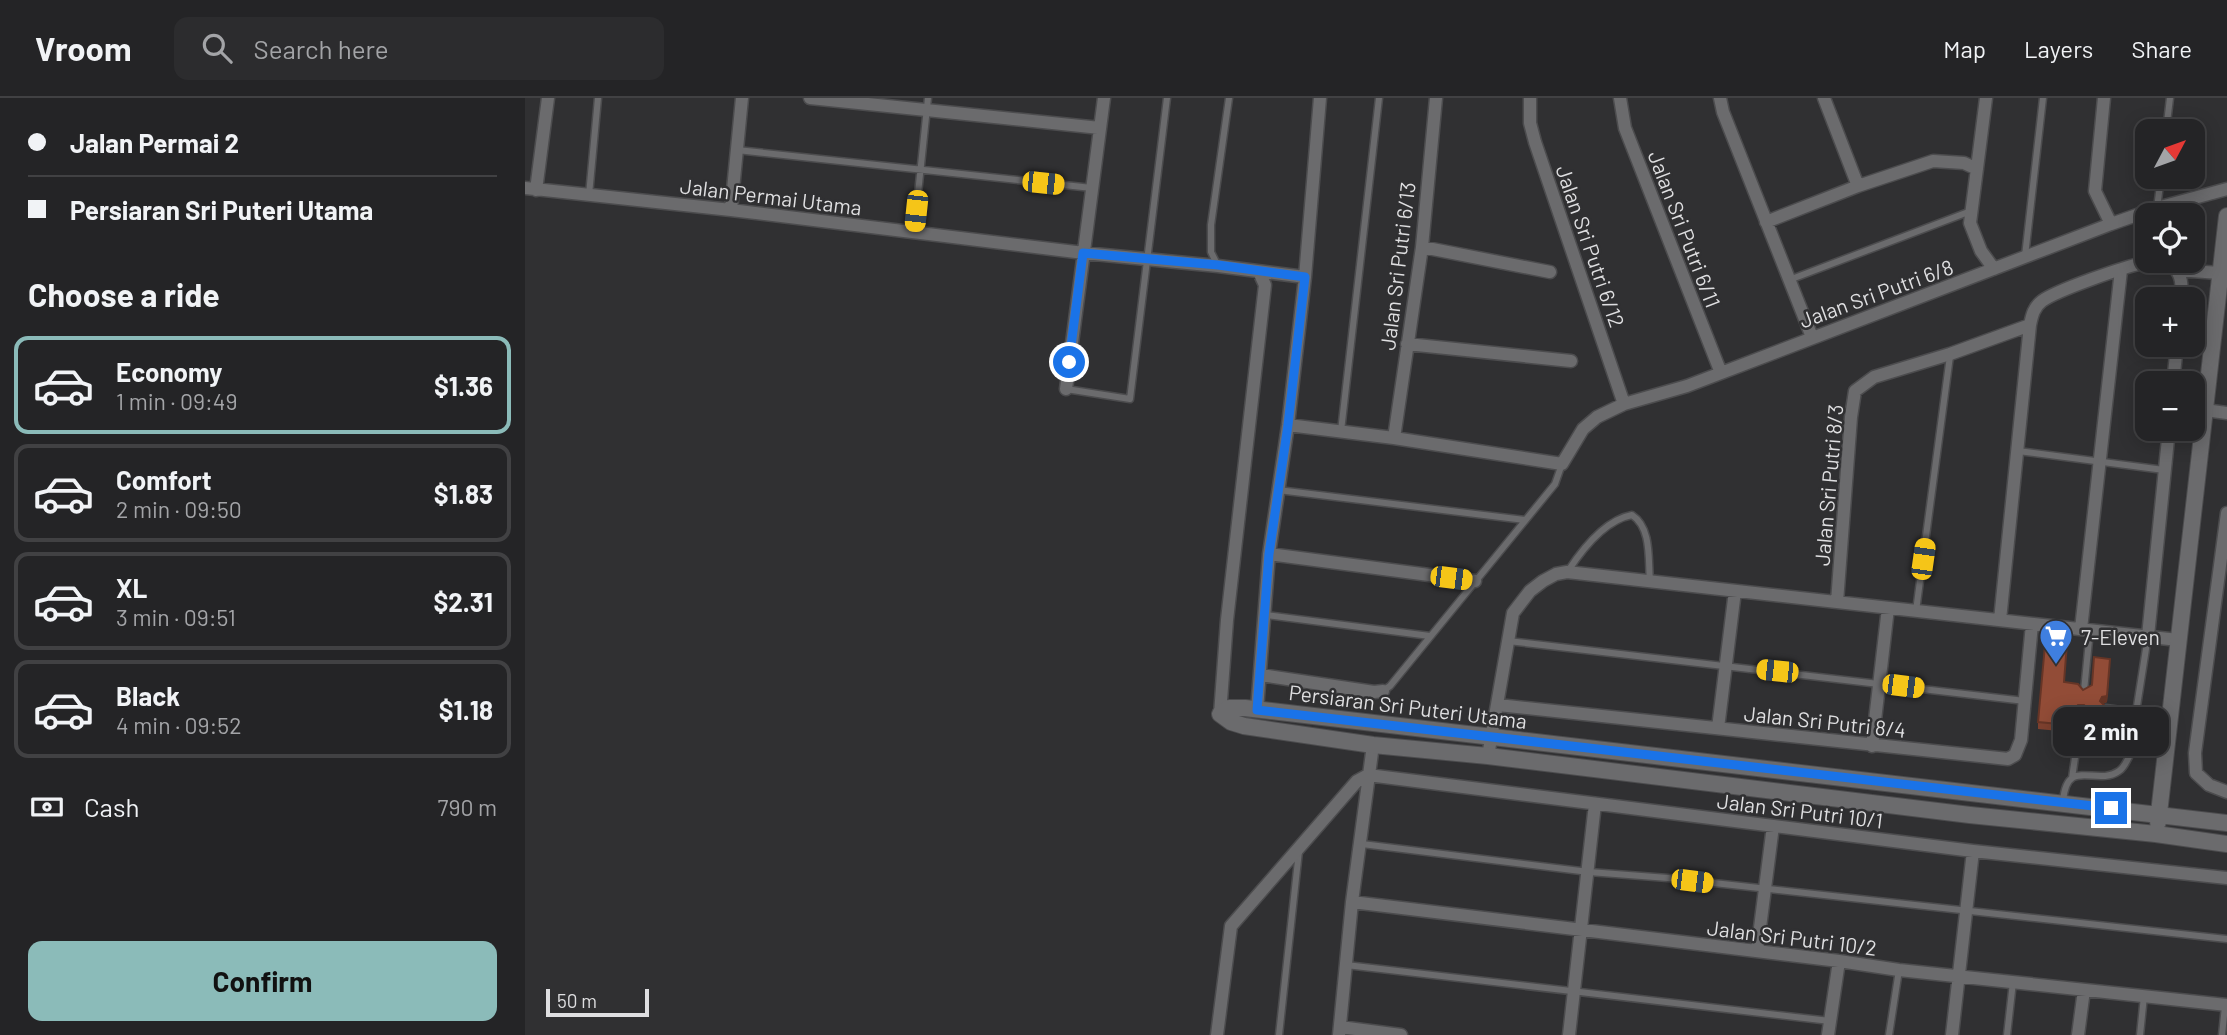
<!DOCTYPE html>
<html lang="en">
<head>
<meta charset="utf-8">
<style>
	:root { --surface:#242426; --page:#2c2c2e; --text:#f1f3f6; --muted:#a3a4a7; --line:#414143; --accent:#8bbbb9 }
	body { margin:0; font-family:Barlow,sans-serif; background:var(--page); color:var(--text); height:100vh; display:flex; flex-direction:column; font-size:26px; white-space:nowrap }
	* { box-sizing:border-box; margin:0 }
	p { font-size:23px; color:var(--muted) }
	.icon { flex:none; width:38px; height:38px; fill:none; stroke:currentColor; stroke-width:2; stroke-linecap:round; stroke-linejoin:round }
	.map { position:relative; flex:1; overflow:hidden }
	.details { display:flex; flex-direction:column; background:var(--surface); width:525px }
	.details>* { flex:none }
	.hud { display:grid; align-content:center; height:154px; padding:0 28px; background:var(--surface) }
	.needle { width:46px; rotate:49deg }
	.tools { position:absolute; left:1610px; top:21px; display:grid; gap:14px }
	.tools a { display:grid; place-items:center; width:70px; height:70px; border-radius:14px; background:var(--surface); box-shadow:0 4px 18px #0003,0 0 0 2px var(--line); font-size:35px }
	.scale { position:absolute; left:21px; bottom:18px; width:103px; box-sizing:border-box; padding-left:7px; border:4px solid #dfdfe1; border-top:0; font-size:19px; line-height:24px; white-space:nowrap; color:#dfdfe1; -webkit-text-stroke:5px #303032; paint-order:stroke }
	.end { position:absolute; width:32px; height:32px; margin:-16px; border:9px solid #1a73e8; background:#fff; box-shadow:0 0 0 4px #fff }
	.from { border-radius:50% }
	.bubble { position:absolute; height:49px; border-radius:14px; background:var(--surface); box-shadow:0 4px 18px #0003,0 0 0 2px var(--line); font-size:23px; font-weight:700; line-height:49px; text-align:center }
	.car { position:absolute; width:21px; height:42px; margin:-21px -10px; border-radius:9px; box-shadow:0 0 5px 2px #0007; background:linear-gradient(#f5c518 24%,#345 0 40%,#f5c518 0 76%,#345 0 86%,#f5c518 0) }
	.hud b { display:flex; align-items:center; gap:24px; height:66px; font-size:26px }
	.hud b+b { border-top:2px solid var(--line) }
	.hud i { width:18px; height:18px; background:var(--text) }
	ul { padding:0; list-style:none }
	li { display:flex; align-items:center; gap:21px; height:98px; margin:0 14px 10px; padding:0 14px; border:4px solid var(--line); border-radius:14px }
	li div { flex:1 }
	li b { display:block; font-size:26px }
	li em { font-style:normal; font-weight:700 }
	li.on { border-color:var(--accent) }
	li>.icon { width:63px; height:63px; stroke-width:1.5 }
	h2 { padding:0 28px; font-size:32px; line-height:84px }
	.pay { display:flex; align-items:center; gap:18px; height:77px; padding:0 28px; font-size:26px }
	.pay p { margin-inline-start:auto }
	.button { display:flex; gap:14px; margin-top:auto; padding:14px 28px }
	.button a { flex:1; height:80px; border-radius:14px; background:var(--accent); color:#111; font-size:28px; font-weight:700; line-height:80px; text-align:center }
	header { display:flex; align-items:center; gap:42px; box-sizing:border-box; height:98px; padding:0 35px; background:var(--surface); border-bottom:2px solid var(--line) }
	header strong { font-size:33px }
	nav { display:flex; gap:38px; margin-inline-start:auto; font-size:24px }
	.search { width:490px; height:63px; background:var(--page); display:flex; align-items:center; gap:18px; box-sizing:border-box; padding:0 24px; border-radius:14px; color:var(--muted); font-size:26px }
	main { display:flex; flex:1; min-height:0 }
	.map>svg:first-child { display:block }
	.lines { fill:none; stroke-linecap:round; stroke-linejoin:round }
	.lane-casing { stroke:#4c4c4e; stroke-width:9 }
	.street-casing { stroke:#4c4c4e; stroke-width:15 }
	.secondary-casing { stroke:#4c4c4e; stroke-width:18 }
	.lane { stroke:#6b6b6d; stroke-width:6 }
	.street { stroke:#6b6b6d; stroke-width:12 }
	.secondary { stroke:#6b6b6d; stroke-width:16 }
	.wall { fill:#7e412f }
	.shaded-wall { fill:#663526 }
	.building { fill:#924c37; stroke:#663526; stroke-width:2 }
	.route { stroke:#1a73e8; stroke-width:9 }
	.labels { text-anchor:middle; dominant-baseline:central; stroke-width:5; stroke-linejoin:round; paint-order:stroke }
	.street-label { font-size:21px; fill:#dfdfe1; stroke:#303032 }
	.poi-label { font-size:21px; fill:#dfdfe1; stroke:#303032; text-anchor:start }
</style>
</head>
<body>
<header>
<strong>Vroom</strong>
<div class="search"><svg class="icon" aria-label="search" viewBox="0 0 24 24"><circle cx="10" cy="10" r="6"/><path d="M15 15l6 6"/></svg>Search here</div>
<nav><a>Map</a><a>Layers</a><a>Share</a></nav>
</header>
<main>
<section class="details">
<div class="hud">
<b><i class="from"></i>Jalan Permai 2</b>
<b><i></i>Persiaran Sri Puteri Utama</b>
</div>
<h2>Choose a ride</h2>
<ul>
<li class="on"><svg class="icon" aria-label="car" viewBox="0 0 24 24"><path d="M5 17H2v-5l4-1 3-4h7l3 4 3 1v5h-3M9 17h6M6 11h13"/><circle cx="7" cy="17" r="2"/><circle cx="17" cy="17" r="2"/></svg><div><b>Economy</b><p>1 min · 09:49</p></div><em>$1.36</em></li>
<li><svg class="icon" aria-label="car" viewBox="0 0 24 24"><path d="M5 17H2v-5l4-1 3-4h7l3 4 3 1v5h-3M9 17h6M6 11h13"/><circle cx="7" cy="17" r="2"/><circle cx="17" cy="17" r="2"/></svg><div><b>Comfort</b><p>2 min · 09:50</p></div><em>$1.83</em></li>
<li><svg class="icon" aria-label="car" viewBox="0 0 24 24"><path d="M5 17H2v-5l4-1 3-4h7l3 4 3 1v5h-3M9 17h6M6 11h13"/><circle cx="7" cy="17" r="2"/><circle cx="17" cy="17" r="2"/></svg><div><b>XL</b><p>3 min · 09:51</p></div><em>$2.31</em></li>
<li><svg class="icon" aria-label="car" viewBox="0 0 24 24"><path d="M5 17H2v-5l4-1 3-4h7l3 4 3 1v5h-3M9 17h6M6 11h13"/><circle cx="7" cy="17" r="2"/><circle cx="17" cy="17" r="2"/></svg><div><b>Black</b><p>4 min · 09:52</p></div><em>$1.18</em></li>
</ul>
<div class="pay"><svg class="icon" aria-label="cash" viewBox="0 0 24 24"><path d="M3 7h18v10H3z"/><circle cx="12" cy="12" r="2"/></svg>Cash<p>790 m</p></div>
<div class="button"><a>Confirm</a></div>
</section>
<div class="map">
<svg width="1702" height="937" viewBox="0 0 1702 937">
	<rect width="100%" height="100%" fill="#303032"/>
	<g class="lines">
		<defs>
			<path id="lane" d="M1641,33L1645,0
				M212,52L567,90
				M64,97L73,0
				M1632,110L1636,79
				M389,134L403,0
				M1500,158L1518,0
				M693,168L686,154V127L704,0
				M1264,182L1446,113
				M541,291L605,301L642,0
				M816,333L854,0
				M1493,353L1639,372
				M753,392L1000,422
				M1043,473C1058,450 1080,422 1107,417C1127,430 1123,462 1125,483
				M1391,513L1425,258
				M741,517L905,538
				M983,543L1500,603
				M858,593L865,588L1030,386L1037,366
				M1559,593L1565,532
				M1581,610L1611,614
				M1547,680L1556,619
				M1538,703C1542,658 1571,689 1594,673C1599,670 1601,664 1604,659L1623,538
				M837,746L1064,774L1143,780L1702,841
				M821,867L1305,923
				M754,937L774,753
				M1364,937L1374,872
				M1482,937L1488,884
				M1615,937L1619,898
				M1697,937L1700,908"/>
			<path id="street" d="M285,0L575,30
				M1005,0V25L1010,44L1099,306
				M1095,0L1100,30L1196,275
				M1195,0L1198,14L1287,239
				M1299,0L1333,88
				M1461,0L1445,125L1456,153L1469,171
				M1579,0L1570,93L1586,126
				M0,90L206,112L559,155L693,168L780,179
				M11,92L23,0
				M206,112L217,0
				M1241,124L1333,88L1408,63L1439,65L1452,71
				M897,149L1025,174
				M1651,172L1695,175
				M882,246L1046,263
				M1648,285L1652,247
				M541,291L579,0
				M1680,312L1702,315
				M763,327L869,340L1037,366L1058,331L1072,319L1099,306L1162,288L1586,126L1632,110L1702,91
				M869,340L897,149L911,0
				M1702,415L1670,655L1671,675L1684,687L1702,694
				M744,456L950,483
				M1312,504L1326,319L1330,293L1349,279L1425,256L1505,227
				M1475,522L1505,227C1507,217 1509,209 1517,203C1532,192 1599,169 1618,165C1627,163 1638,163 1645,167C1658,174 1657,189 1656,201
				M1556,531L1596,172
				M1623,538L1644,331
				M736,577L849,594L858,593
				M973,607L1483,661L1490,657L1496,642L1507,526
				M732,612L744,456L763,327L780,179L795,0
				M695,616L702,522L740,187L734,174
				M1193,630L1210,493
				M1347,648L1363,510
				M963,658L988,515L1005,493L1018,483L1031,476L1042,474L1653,542
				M827,804L1314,863L1374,872L1702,907
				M1232,853L1248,728
				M815,929L876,937
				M692,937L706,828L832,683L843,677L1448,753L1702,780
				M814,937L827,804L848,647
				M1044,937L1070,706
				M1303,937L1314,863
				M1427,937L1448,753
				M1553,937L1559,892"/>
			<path id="secondary" d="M1633,724L1702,118
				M1702,725L720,610H704L695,616L706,624L719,628L848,647L963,658L1445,717L1631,736L1702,746"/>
		</defs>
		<!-- lane casing -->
		<use href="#lane" class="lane-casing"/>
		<!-- street casing -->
		<use href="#street" class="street-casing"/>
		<!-- secondary casing -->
		<use href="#secondary" class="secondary-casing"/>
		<!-- lane -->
		<use href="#lane" class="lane"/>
		<!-- street -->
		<use href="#street" class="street"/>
		<!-- secondary -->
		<use href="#secondary" class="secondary"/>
	</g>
	<!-- wall -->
	<path class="wall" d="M1585,568L1582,604L1578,606L1581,616L1579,634L1563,633V619L1559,614H1553L1550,618L1536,617L1534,633L1513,631V624L1540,584L1558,592L1567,587Z"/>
	<!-- shaded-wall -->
	<path class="shaded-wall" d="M1585,561L1582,604L1577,606L1575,603Z
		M1553,607V614L1550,618V612Z"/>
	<!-- building -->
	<path class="building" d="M1525,544L1542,545L1539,584L1553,586L1558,592L1567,587L1569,559L1585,561L1582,598L1577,599L1575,603L1581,609L1579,627L1563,626L1564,613L1559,607H1553L1550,612L1536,610L1534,626L1513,624L1520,547Z"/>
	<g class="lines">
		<!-- route -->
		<path class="route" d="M544,264L558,155L693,167L780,179L763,327L744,456L732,612L1586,710"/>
	</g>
	<!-- icons -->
	<defs>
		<symbol id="supermarket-pin" viewBox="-11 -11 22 30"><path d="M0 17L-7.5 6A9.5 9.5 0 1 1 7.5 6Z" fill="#3f7fe0" stroke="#303032"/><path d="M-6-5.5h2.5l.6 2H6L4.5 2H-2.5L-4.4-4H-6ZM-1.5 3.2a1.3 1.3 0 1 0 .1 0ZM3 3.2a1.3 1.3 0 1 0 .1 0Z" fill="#fff"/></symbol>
	</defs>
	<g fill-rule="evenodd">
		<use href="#supermarket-pin" x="1512" y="519" width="38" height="52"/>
	</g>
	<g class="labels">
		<!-- street labels -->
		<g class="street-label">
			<text transform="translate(246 98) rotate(7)">Jalan Permai Utama</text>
			<text transform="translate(1160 131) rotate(69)">Jalan Sri Putri 6/11</text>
			<text transform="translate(1066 148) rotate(71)">Jalan Sri Putri 6/12</text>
			<text transform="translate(872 168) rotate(-83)">Jalan Sri Putri 6/13</text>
			<text transform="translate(1351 195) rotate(-20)">Jalan Sri Putri 6/8</text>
			<text transform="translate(1303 387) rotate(-85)">Jalan Sri Putri 8/3</text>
			<text transform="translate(883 608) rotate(7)">Persiaran Sri Puteri Utama</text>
			<text transform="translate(1300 623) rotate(6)">Jalan Sri Putri 8/4</text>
			<text transform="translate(1275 712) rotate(7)">Jalan Sri Putri 10/1</text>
			<text transform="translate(1267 839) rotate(7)">Jalan Sri Putri 10/2</text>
		</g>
		<!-- poi labels -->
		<g class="poi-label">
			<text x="1556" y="538">7-Eleven</text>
		</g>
	</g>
</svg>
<div class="tools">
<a><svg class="needle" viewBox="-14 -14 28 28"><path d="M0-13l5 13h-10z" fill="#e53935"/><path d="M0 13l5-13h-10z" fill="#a3a4a7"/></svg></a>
<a><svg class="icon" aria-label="locate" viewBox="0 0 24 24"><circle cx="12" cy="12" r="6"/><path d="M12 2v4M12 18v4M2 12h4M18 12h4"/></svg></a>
<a>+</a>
<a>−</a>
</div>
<div class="scale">50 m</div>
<i class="end from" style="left:544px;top:264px"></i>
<i class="end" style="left:1586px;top:710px"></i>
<div class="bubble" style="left:1528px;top:609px;width:116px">2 min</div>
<i class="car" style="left:518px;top:85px;rotate:96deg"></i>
<i class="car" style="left:391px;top:113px;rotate:186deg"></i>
<i class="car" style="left:1398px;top:461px;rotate:8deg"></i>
<i class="car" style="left:926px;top:480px;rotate:97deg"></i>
<i class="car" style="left:1252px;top:573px;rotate:276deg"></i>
<i class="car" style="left:1378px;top:588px;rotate:97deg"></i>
<i class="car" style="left:1167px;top:783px;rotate:97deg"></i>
</div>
</main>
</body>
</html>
